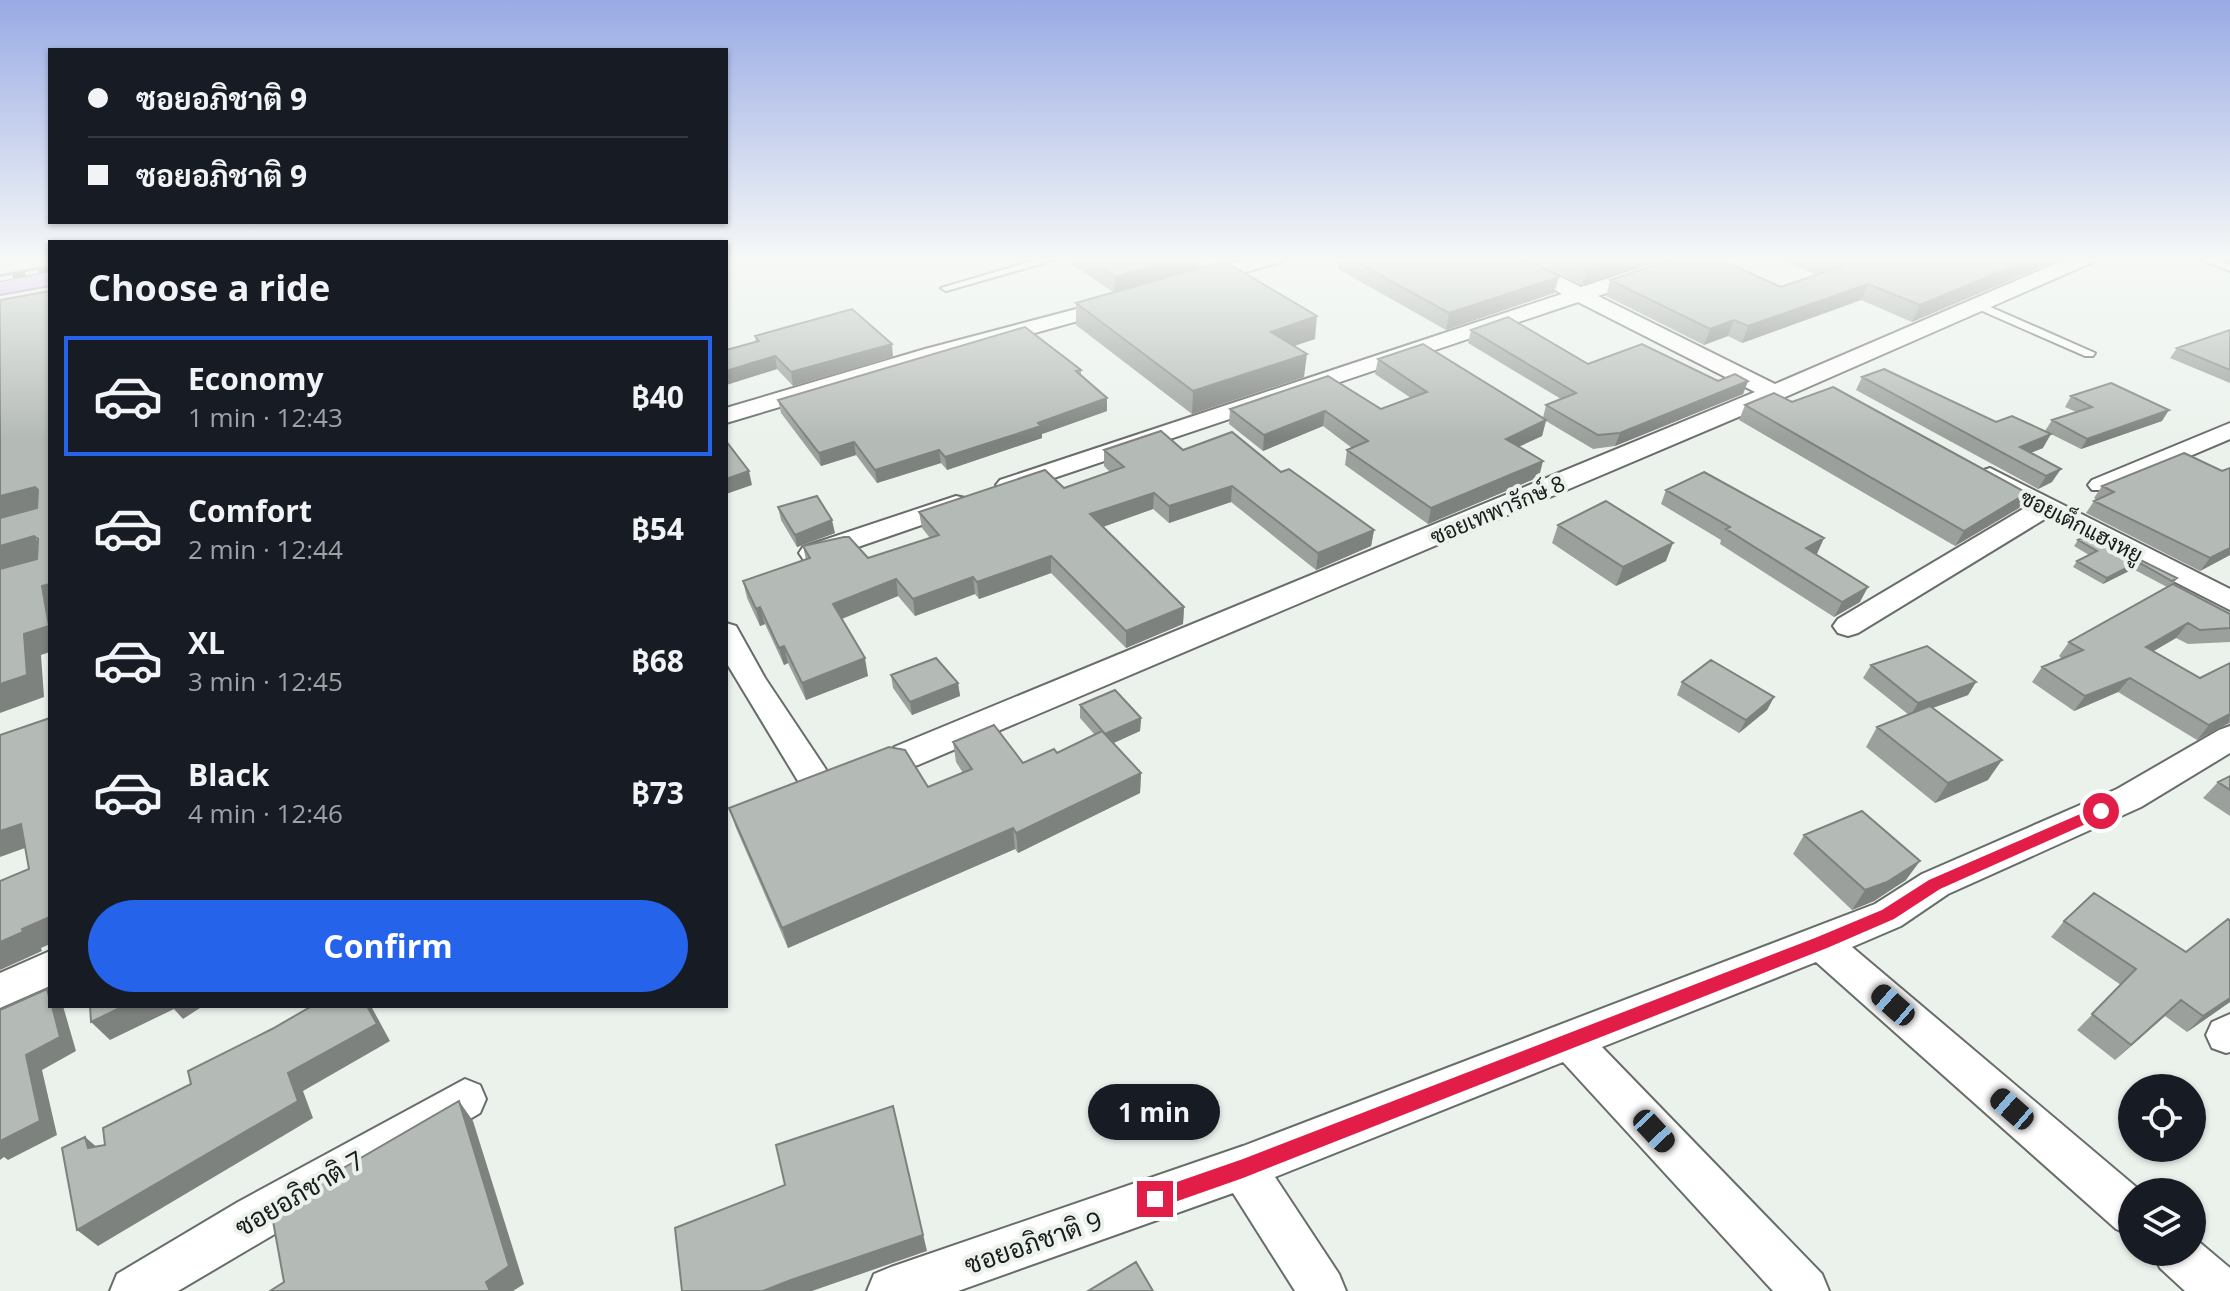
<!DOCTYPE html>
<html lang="en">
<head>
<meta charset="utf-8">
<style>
	:root { --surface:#171b24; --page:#20242c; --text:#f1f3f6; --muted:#9ea1a6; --line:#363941; --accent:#2563eb }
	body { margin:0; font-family:"Open Sans",Sarabun,sans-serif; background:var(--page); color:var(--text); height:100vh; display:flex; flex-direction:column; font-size:30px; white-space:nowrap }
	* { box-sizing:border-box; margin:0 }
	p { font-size:26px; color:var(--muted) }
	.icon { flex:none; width:44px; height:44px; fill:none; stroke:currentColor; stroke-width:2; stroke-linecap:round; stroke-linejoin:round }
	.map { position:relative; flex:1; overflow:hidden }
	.details { position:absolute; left:48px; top:240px; width:680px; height:768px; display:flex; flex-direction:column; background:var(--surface); border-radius:0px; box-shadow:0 2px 6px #0004 }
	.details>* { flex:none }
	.guide { position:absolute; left:48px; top:48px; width:680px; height:176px; border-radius:0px; box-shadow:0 2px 6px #0004; display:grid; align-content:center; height:176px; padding:0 40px; background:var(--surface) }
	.fabs { position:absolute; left:2118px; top:1074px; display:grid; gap:16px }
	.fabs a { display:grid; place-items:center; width:88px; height:88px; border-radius:50%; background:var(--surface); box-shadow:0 2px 6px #0004; font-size:40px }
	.end { position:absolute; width:36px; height:36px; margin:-18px; border:10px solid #e11d48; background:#fff; box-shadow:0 0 0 4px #fff }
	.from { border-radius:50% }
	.bubble { position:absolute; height:56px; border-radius:28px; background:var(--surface); box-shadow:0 2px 6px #0004; font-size:26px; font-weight:700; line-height:56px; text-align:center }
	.car { position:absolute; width:24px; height:48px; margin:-24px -12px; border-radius:10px; box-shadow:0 0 6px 2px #0007; background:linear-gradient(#222 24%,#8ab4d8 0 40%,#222 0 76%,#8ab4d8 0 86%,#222 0) }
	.guide b { display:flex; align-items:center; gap:28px; height:76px; font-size:30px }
	.guide b+b { border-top:2px solid var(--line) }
	.guide i { width:20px; height:20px; background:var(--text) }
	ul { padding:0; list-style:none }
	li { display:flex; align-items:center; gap:24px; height:120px; margin:0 16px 12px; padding:0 24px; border:4px solid transparent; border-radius:0px }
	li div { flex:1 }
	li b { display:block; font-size:30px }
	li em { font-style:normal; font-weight:700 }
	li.active { border-color:var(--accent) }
	li>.icon { width:72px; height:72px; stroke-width:1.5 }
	h2 { padding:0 40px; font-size:36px; line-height:96px }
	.primary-button { display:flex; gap:16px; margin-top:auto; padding:16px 40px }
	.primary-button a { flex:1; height:92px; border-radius:48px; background:var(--accent); color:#fff; font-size:32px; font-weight:700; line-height:92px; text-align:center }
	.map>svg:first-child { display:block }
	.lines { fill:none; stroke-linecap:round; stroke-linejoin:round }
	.service-casing { stroke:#676d68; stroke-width:4 }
	.minor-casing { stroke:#676d68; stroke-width:4 }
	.trunk-casing { stroke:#8f71a6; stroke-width:4 }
	.service { fill:#fff; fill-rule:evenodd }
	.minor { fill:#fff; fill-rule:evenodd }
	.trunk { fill:#d8b2f4; fill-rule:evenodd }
	.rail-casing { stroke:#646965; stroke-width:6 }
	.rail { stroke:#ebf2ec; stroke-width:4; stroke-dasharray:13; stroke-linecap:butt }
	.wall { fill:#9ba09c }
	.shaded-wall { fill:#7e827f }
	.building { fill:#b4bab5; stroke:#7e827f; stroke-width:2 }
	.route { fill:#e11d48 }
	.labels { text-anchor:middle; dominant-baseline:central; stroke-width:8; stroke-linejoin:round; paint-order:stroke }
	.street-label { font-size:22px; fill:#191c1a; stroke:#ebf2ec }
	.near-street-label { font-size:26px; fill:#191c1a; stroke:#ebf2ec }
</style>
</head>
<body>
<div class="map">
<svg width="2230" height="1291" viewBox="0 0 2230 1291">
	<rect width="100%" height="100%" fill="#ebf2ec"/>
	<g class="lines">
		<defs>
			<path id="service" d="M1043,258H1061L946,291L941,288Z
				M2197,258H2212L2230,264V271Z
				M1971,302H1979L2095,353L2093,356H2085L1971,306Z"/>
			<path id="minor" d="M1251,258H1284L1281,262L1199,285L1189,279L1192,275Z
				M1497,258H1523L1581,287L1670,258H1700L1697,262L1598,296L1775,384L2069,258H2096L2093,262L1783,398L918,765L906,768L894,765L890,756L894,747L1755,392L1578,302L1018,490H1000L996,485L1000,480L1562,294Z
				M1114,299L1121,301L1124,305L1121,309L941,359L726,423V408L925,349Z
				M2230,423V439L2110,490H2092L2088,485L2092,480Z
				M1990,468L2230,589V610L2048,517L1858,633L1848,636L1838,633L1833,626L1838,619L2028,506L1981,481L1977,476L1981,471Z
				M956,496L965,498L969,504L965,510L823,559L813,561L803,559L799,553L803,547Z
				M726,623L736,626L765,678L825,768L830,777L825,786L813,790L801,786L726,662Z
				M2230,726V753L2141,807L1948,894L1901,926L1852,947L2142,1192H2132V1236L2116,1229L1816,962L1602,1047L1822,1274L1829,1291H1773L1563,1062L1275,1177L1339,1274L1346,1291H1295L1233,1193L958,1291H867L874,1274L891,1267L1243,1146L1875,904L1922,874L2117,789L2219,730Z
				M50,951V986L0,1008V973Z
				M2230,1014V1052L2226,1053L2212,1048L2206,1035L2212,1022Z
				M465,1079L480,1085L486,1099L480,1113L178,1291H110L117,1274L238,1202Z
				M2192,1236L2230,1268V1291H2185L2160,1268L2153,1252H2192Z"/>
			<path id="trunk" d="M50,267V285L0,294V276Z"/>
		</defs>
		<!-- service casing -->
		<use href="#service" class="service-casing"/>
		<!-- minor casing -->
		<use href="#minor" class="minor-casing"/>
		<!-- trunk casing -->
		<use href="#trunk" class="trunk-casing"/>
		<!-- service -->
		<use href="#service" class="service"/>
		<!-- minor -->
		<use href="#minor" class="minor"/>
		<!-- trunk -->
		<use href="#trunk" class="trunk"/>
		<defs>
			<path id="rail" d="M0,279L50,269"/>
		</defs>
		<!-- rail casing -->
		<use href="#rail" class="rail-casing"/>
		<!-- rail -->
		<use href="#rail" class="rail"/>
	</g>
	<!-- wall -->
	<path class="wall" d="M1070,258H1201V267L1315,339L1294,346L1304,377L1192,414L1076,325V303L1113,292L1070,263Z
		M1339,258H1524L1554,293L1446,330L1338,269Z
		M1530,258H1662L1582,285Z
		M1775,258H2062L1912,322L1861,300L1742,343L1728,336L1704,345L1606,296L1610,280L1781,287L1817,275Z
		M1471,330L1588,364L1718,381H1748L1743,394L1615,446L1593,449L1546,421L1542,436L1519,447L1539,477L1428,524L1345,465L1347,450L1352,448L1323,426L1263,451L1229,424L1230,409H1381L1411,398L1375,374L1378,359L1543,418L1546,405L1561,399L1468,343Z
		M2230,330V383L2170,358L2177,348Z
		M755,336L893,357L793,386L777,369L726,385V350L756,342Z
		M1081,370V376L1107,411L1042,434V438L947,470L941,463L877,483L856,455L821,466L781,413L778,400Z
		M1862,377L2043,448L2031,453L2052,482L2038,489L1856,390Z
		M2071,396L2162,421L2081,449L2045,431L2052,420L2076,412L2065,407Z
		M1792,402L2027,493L2019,508L1955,546L1739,420L1745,405Z
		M1104,450H1183L1281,472L1374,530L1371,546L1316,570L1231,502L1169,523L1153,509L1103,527L1184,607L1183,624L1126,648L1051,573L979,599L975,594L915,616L898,596L842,619L868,676L806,700L788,663L784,665L765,624L760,626L747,598L743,581L806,560L803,546L868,558L930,538L922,528L919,512L1064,488L1110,472L1104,466Z
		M2230,468V555L2200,571L2086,513L2094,501L2097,500L2094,498L2102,486L2222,471Z
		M1666,490L1824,538L1816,554L1860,602L1834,617L1720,544L1721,540L1661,504Z
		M778,507L835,533L797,547L781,520Z
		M1558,525L1666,561L1616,586L1552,543Z
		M2090,535L2177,578L2173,584L2230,614V642L2188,644L2176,638L2153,651L2200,678L2230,663V725L2229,723L2197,740L2118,692L2074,711L2032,682L2042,667L2062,659L2059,656L2069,642L2167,587L2133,569L2103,584L2073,567L2077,561L2089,555L2074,546L2078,540Z
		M1871,665L1976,682L1968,695L1933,708L1988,780L1935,803L1866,747L1877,727L1909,715L1863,678Z
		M891,675L958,683L960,696L912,715L893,688Z
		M1682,682L1774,697L1767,710L1739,733L1677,695Z
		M1080,705L1141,718L1140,731L1113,743L1141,773L1140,793L1018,853L1015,849L788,948L736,828L729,808L928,787L963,773L956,762L953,742L1023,763L1057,753L1095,735L1080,718Z
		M2230,776V816L2203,798L2218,782Z
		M1804,835L1906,880L1874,901L1852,910L1793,854Z
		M2064,921L2186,952L2230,921V1002L2187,1032L2165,1016L2115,1060L2077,1030L2121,985L2051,937Z"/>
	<!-- shaded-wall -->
	<path class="shaded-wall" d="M1183,258H1201V269L1115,294V277Z
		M1619,258H1662L1582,285L1587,269Z
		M2033,258H2062L1912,322L1920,305Z
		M1559,277L1554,293L1446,330L1449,313Z
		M1868,284L1861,300L1742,343L1748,326Z
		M1317,316L1315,339L1269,354L1271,332Z
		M1734,320L1728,336L1704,345L1710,329Z
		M892,344L893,357L793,386L791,372Z
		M1307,354L1304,377L1192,414L1193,391Z
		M775,356L777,369L726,385V371Z
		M1748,381L1743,394L1615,446L1620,433Z
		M1107,398V411L1042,434V438L947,470L945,457Z
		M2169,410L2162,421L2081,449L2087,439Z
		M1325,411L1323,426L1263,451L1264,435Z
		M1546,420L1542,436L1502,454L1506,439Z
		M2051,434L2043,448L2015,459L2020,447Z
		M854,442L856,455L821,466L819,453Z
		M939,450L941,463L877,483L875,470Z
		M1543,461L1539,477L1428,524L1431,508Z
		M2061,469L2052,482L2038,489L2046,476Z
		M749,471L752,485L726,494V479Z
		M1232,486L1231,502L1169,523V506Z
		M35,487L49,508L0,521V496Z
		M1154,493L1153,509L1091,531L1090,514Z
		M2027,493L2019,508L1955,546L1964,531Z
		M832,520L835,533L797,547L795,535Z
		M1374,530L1371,546L1316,570L1318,553Z
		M34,536L49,557L0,571V546Z
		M1824,538L1817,554L1799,563L1806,548Z
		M1673,543L1666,561L1616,586L1623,567Z
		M2230,548V555L2200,571L2210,558Z
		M1051,556V573L979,599L977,582Z
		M2138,562L2133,569L2103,584L2107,578Z
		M973,577L975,594L915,616L913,599Z
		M896,579L898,596L836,621L833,604Z
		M50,584V652L41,655L44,697L0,713V684L24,634L42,586Z
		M1868,587L1860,602L1834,617L1842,602Z
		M760,607L765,624L760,626L756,609Z
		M1184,607L1183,624L1126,648V631Z
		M2188,623L2176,638L2135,662L2146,647Z
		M784,646L788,663L784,665L779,648Z
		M865,658L868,676L806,700L802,683Z
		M2130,678L2118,692L2074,711L2085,696Z
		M1976,682L1968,695L1910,716L1918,703Z
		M958,683L960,696L912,715L910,702Z
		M1774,697L1767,710L1739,733L1746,720Z
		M2230,714L2229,723L2197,740L2209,725Z
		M1141,718L1140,731L1105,747V734Z
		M2002,760L1988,780L1935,803L1948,783Z
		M1141,773L1140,793L1018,853L1016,833Z
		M21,824L39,843L0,857V831Z
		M1013,828L1015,849L788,948L782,928Z
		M1920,861L1906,880L1874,901L1852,910L1865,890Z
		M50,917V944L41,948L42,951L0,970V942L22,929Z
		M2230,998V1002L2187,1032L2203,1016Z
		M2181,1000L2165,1016L2115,1060L2131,1045Z
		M52,1006H63L76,1051L42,1070L57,1135L8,1160L4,1157L0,1160V1141L26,1055Z
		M124,1006H203L183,1019L174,1009L110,1040L91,1022Z
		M367,1006H371L390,1041L303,1091L313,1118L98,1246L77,1230Z
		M459,1101L473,1121L524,1284L513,1291H490L486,1282Z
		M893,1106L927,1251L812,1291H763Z
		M85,1137L105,1154L88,1148Z"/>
	<!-- building -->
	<path class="building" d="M1087,258H1183L1115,277Z
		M1349,258H1524L1559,277L1449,313Z
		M1565,258H1619L1587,269Z
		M1676,258H1717L1781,287L1842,266L1821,258H2033L1920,305L1868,284L1748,326L1734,320L1710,329L1610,280Z
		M1224,261L1317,316L1271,332L1307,354L1193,391L1076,303Z
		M50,291V584L42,586L49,626L24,634L27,675L0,684V569L37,559L38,539L34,536L0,546V518L37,508L38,490L35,487L0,496V300Z
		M852,309L892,344L791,372L775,356L726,371V350L759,341L755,336Z
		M1508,317L1588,364L1642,344L1718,381L1735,374L1748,381L1620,433L1598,435L1546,405L1576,393L1471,330Z
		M1025,327L1081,370L1076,371L1107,398L1038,423L1041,426L945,457L939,450L875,470L854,442L819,453L778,400Z
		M2230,330V370L2177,348Z
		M1423,344L1546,420L1506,439L1543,461L1431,508L1347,450L1368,441L1325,411L1264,435L1230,409L1328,376L1381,409L1427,392L1378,359Z
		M1884,369L1996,422L2012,416L2051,434L2020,447L2061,469L2046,476L1862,377Z
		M2111,383L2169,410L2087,439L2052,420L2092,407L2071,396Z
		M1833,387L2027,493L1964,531L1745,405L1774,393L1792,402Z
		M1161,431L1183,450L1232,432L1281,472L1289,469L1374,530L1318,553L1232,486L1169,506L1154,493L1090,514L1184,607L1126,631L1051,556L977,582L973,577L913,599L896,579L833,604L865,658L802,683L784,646L779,648L760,607L756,609L743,581L810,558L803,546L844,537H849L868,558L939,535L919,512L1045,470L1064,488L1124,467L1104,450Z
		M726,441L749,471L726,479Z
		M2184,453L2222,471L2230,468V548L2210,558L2094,501L2114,492L2102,486Z
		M1704,472L1824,538L1806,548L1868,587L1842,602L1726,529L1730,527L1666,490Z
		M817,496L832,520L795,535L778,507Z
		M1606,501L1673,543L1623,567L1558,525Z
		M2090,535L2177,578L2172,581L2138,562L2107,578L2077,561L2097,551L2078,540Z
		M2173,584L2230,614V628L2200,630L2188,623L2146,647L2200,678L2230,663V714L2209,725L2130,678L2085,696L2042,667L2083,650L2069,642Z
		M1927,646L1976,682L1918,703L1871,665Z
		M936,658L958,683L910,702L891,675Z
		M1711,660L1774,697L1746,720L1682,682Z
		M1115,690L1141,718L1105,734L1080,705Z
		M1930,706L2002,760L1948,783L1877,727Z
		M50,718V917L22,929L23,932L0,942V881L29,869L21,824L0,831V735Z
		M994,725L1023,763L1054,749L1057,753L1102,731L1141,773L1016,833L1013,828L782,928L729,808L889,747L905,750L928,787L972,769L953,742Z
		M2230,776V790L2218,782Z
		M1862,811L1920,861L1887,882L1865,890L1804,835Z
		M2094,893L2186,952L2228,919L2230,921V998L2203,1016L2181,1000L2131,1045L2092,1014L2136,969L2064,921Z
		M47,989L50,1000V1006H52L60,1037L26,1055L40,1121L0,1141V1010Z
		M90,1006H124L91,1022Z
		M312,1006H367L377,1024L288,1073L298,1101L77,1230L62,1148L85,1137L88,1148L105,1145L103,1128L191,1084L188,1071L272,1029Z
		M459,1101L509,1266L486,1282L490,1291H270L284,1282L271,1210Z
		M893,1106L923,1235L791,1280L763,1291H682L675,1228L785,1185L776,1145Z
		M1136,1262L1153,1291H1088Z"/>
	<!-- sky -->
	<linearGradient id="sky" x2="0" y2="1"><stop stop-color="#99aae5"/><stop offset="0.59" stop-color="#f6f9f6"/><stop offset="1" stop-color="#f6f9f6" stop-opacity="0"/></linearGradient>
	<rect width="2230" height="439" fill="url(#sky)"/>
	<!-- route -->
	<path class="route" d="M2101,805L2106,807V815L1940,889L1894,919L1827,948L1243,1178L1155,1209L1148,1206L1145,1199L1148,1192L1243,1159L1815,938L1882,910L1929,880Z"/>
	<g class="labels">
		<!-- street labels -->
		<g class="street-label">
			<text transform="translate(1497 509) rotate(-23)">ซอยเทพารักษ์ 8</text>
			<text transform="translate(2082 525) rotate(27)">ซอยเต็กแฮงหยู</text>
		</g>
		<!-- near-street labels -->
		<g class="near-street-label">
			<text transform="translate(299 1193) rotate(-30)">ซอยอภิชาติ 7</text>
			<text transform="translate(1033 1242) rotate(-19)">ซอยอภิชาติ 9</text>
		</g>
	</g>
</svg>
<div class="fabs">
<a><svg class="icon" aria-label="locate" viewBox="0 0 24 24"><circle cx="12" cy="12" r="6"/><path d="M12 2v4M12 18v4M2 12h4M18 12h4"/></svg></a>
<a><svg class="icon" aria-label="layers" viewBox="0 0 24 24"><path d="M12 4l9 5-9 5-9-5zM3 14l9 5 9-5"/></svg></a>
</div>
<i class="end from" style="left:2101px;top:811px"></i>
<i class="end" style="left:1155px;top:1199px"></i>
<div class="bubble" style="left:1088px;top:1084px;width:132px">1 min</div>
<i class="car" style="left:1893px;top:1005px;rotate:311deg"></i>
<i class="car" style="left:2012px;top:1109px;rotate:311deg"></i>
<i class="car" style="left:1654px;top:1131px;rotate:137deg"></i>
<div class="guide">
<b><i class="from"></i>ซอยอภิชาติ 9</b>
<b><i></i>ซอยอภิชาติ 9</b>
</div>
<section class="details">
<h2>Choose a ride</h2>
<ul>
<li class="active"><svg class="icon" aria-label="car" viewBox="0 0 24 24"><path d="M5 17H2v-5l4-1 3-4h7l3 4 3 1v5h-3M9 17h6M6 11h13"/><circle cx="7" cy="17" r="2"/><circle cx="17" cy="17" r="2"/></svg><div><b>Economy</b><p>1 min · 12:43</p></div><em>฿40</em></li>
<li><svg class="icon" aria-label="car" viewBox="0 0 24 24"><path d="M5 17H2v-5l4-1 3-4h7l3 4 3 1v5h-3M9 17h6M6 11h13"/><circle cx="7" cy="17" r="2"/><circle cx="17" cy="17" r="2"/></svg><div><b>Comfort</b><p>2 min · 12:44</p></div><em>฿54</em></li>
<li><svg class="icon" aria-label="car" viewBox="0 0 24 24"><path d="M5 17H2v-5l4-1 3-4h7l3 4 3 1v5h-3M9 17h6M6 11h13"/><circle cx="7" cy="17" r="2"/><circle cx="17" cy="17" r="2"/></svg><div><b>XL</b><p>3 min · 12:45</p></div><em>฿68</em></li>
<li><svg class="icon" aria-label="car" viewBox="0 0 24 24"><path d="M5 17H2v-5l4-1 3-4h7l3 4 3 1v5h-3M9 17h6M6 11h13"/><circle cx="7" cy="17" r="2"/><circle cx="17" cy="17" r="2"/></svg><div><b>Black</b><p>4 min · 12:46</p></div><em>฿73</em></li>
</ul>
<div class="primary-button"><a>Confirm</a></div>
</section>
</div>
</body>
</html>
